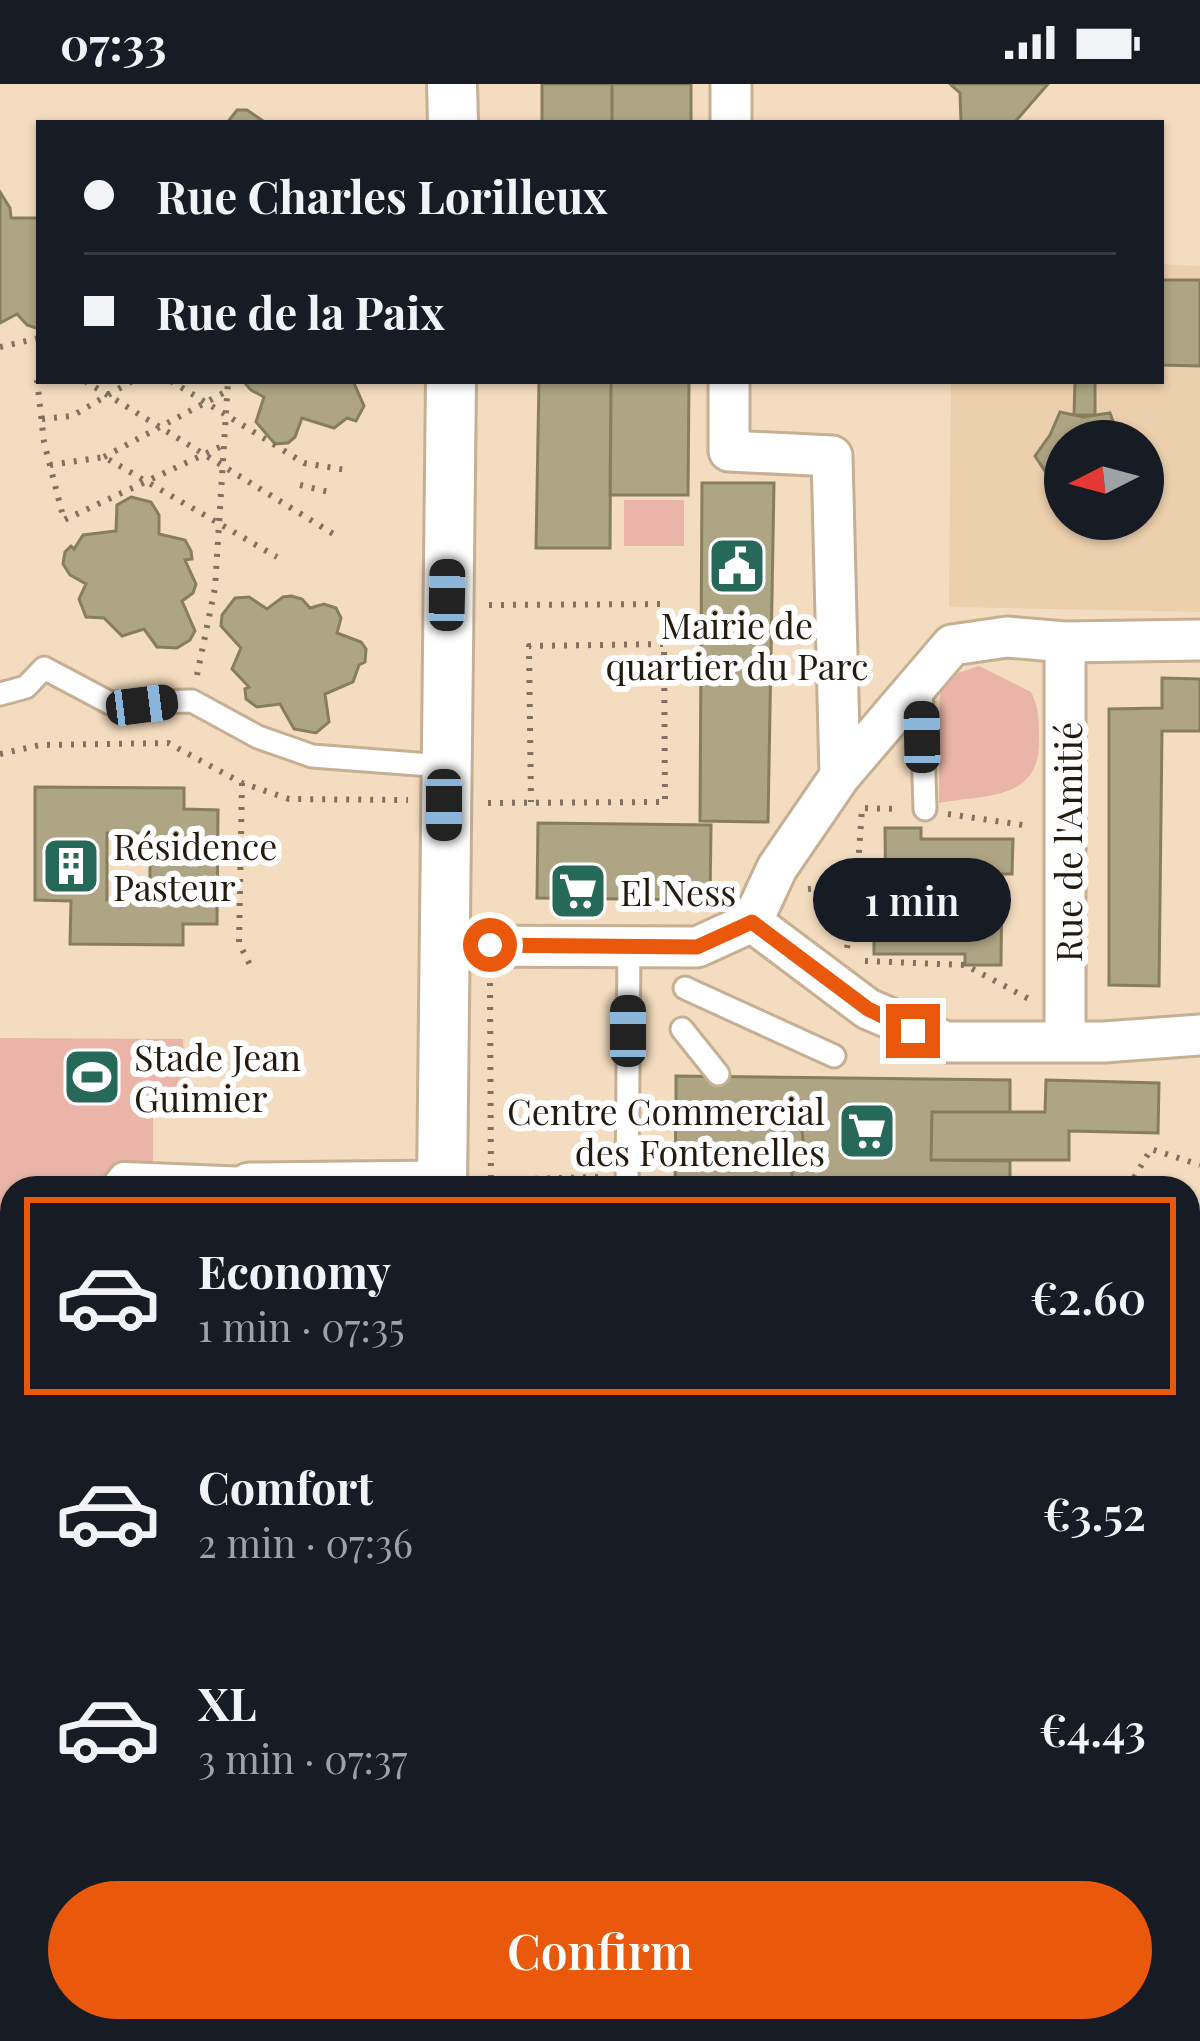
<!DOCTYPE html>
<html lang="en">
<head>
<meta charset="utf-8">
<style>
	:root { --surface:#171b24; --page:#242831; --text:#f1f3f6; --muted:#9ea1a6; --line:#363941; --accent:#ea580c }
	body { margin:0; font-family:"Playfair Display",serif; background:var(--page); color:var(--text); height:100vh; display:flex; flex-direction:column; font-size:45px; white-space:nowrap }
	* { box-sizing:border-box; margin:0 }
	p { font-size:39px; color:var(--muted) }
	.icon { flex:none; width:66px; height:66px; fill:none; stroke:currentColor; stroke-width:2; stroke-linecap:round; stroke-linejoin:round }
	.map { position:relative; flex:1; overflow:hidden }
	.details { position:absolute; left:0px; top:1092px; width:1200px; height:867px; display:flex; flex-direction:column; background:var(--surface); border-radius:36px 36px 0 0; box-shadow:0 3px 9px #0004 }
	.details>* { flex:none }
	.hud { position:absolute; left:36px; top:36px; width:1128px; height:264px; border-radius:0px; box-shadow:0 3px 9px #0004; display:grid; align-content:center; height:264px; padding:0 48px; background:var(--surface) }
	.needle { width:78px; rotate:264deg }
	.buttons { position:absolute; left:1044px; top:336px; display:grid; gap:24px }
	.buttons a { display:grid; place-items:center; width:120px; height:120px; border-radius:50%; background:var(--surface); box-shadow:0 3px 9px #0004; font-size:60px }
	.end { position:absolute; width:54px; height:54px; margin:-27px; border:15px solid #ea580c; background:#fff; box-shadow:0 0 0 6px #fff }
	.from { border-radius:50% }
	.bubble { position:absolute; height:84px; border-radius:42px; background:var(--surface); box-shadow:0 3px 9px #0004; font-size:39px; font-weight:600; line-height:84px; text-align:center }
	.car { position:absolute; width:36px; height:72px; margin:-36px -18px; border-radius:15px; box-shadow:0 0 9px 3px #0007; background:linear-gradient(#222 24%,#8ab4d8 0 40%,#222 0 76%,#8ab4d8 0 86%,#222 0) }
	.hud b { display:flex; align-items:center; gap:42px; height:114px; font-size:45px }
	.hud b+b { border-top:3px solid var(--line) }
	.hud i { width:30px; height:30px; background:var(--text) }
	ul { padding:21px 0 0; list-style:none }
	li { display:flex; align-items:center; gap:36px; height:198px; margin:0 24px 18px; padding:0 24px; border:6px solid transparent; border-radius:0px }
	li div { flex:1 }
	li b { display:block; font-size:45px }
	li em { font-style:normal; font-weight:600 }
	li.on { border-color:var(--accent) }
	li>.icon { width:108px; height:108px; stroke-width:1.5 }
	.action { display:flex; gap:24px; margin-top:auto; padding:24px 48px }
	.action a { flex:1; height:138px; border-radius:72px; background:var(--accent); color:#fff; font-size:48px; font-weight:600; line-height:138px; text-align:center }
	.status { display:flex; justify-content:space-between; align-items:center; height:84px; padding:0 60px; background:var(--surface); direction:ltr }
	.status svg { height:33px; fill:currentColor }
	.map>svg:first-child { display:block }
	.built { fill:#ecd0ad; fill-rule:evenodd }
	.green { fill:#eab5a8 }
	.building { fill:#aea584; stroke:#877e5f; stroke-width:3; fill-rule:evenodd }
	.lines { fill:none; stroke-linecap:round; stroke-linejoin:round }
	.service-casing { stroke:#c6af93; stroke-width:27 }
	.pedestrian-casing { stroke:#c6af93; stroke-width:36 }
	.minor-casing { stroke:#c6af93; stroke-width:45 }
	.tertiary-casing { stroke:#c6af93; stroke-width:54 }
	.path { stroke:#81725f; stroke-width:6; stroke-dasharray:3 9; stroke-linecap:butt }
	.service { stroke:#fff; stroke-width:21 }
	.pedestrian { stroke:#fff; stroke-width:30 }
	.minor { stroke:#fff; stroke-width:39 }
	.tertiary { stroke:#fff; stroke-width:48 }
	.route { stroke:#ea580c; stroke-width:15 }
	.labels { text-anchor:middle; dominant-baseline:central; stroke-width:12; stroke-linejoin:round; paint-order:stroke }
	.poi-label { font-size:36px; fill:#231b10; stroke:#fff; text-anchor:start }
	.street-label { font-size:36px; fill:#231b10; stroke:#fff }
</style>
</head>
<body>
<div class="status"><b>07:33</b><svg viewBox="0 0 49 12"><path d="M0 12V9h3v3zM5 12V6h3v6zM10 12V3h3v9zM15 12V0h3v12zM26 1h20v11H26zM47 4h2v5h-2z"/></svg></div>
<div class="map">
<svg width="1200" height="1957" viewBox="0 0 1200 1957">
	<rect width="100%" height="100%" fill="#f3dcbf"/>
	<!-- built -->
	<path class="built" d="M1161,180L1200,182V528L949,523L951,297H1161ZM1065,357H1143V435H1065Z
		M1188,1855L1200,1864V1957H1025V1947H1188Z"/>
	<!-- green -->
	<path class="green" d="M684,416V462H624V416Z
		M979,582L1031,608C1039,623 1039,639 1039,656C1040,717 987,710 939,719L940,595Z
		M0,954L183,955L187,1032L153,1033V1104H12V1584H0Z"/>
	<!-- building -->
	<path class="building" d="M542,0H612V39H542Z
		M612,0H691V39H612Z
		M950,0H1048L1014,39H961L960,9Z
		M237,26H247L266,39H227Z
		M0,108L10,124L11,134H39V245L27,241L17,230L0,239Z
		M1161,196H1200V282L1161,281Z
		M243,297H353L364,322L356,337L347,334L334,344L302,334L295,353L288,359L275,360L256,338L264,313L251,306Z
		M539,297H611L610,464H536Z
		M611,297H689L688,411H610Z
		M1075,297H1095V331H1074Z
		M1060,328L1083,333L1110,329L1120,357H1065V414L1057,415L1049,393L1035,372L1050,351Z
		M702,399H774L768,738L700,737Z
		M131,413L151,418L159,431V450L185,456L191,467L192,475L185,476L196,500L193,509L182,517L195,547L190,556L177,564L157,563L144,545L122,552L104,534L86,533L79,515L86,500L70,491L63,480L65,468L71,462L74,465L83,451L116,447L117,421Z
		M291,512L302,515L310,524L324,520L336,524L341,534L337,549L361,558L366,565L365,578L359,581L353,598L325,610L329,638L316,649L294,645L280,620L257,623L246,615L245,605L249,603L232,585L241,564L221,542L222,531L235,514L249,513L267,525L283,513Z
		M1162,594L1200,595V647H1162L1159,902L1109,901V625L1162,624Z
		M35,703L184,704V725L218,726L217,840H183V861L70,860L71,817L35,816ZM107,749H150V816H107Z
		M538,739L711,741L710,816L537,814Z
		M885,744H921V755H1013L1012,790H1002L1001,881H965V870H874V835H886Z
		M86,972H113V982H86Z
		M676,992L1010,996V1028H932L931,1076L1010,1077V1104H792V1064H804L800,1030L708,1028V1018L676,1020Z
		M1046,996L1159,999L1158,1049L1069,1047V1076H931L932,1028H1045Z
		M708,1018V1028L800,1030L804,1064H792V1104H675L676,1020Z
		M1188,1558H1200V1611H1188Z
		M1,1586L12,1587V1611H1Z
		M12,1704V1833H3L4,1705Z
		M1197,1894L1200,1957H1155L1151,1954L1156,1947H1188V1906Z
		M509,1947H590V1957H509Z
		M801,1947H880V1957H801Z
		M1048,1947H1077V1957H1048Z"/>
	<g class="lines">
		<defs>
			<path id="service" d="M921,601L925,725
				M0,610L26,603L44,584L110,619L192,617L258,653L312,672L444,682
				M685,904L834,972
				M682,945L718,990
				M627,1104L629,862
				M1188,1644L1200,1645
				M0,1682H12
				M1093,1957L1094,1947"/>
			<path id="pedestrian" d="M116,1104L124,1094L249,1099
				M0,1236L12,1222
				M1188,1735L1200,1737"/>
			<path id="minor" d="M731,39V0
				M729,297V367L832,372L840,692
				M1065,558V958
				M752,838L868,925L946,958H1104L1200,951
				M443,862L697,863L752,838L777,784L840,692L952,561L1007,553L1065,558L1200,556
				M249,1099L442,1097
				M0,1629H12
				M1188,1817L1200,1826"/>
			<path id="tertiary" d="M452,0L453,39
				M442,1104L451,297
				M438,1957V1947"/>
		</defs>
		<!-- service casing -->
		<use href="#service" class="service-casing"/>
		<!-- pedestrian casing -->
		<use href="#pedestrian" class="pedestrian-casing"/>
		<!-- minor casing -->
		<use href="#minor" class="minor-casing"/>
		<!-- tertiary casing -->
		<use href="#tertiary" class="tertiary-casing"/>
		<!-- path -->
		<path class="path" d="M0,263L39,254
			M39,287H36L44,358L64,436L224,361
			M85,297L335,451
			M171,297L304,379L346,386
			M42,335L72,332L132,297
			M104,373L227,307
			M50,381L104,373L277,473
			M300,401L333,409
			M489,521L669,520
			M197,591L215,504L228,297
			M0,670L40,661L168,659L242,699L289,715L408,716
			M242,699L239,859L251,883
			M488,719L665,718L664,560L529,562L531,718
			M948,730L1030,742
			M808,805L857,801
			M847,864L856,812L862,724L899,725
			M865,877L965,881L1029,915
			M490,899L491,1104
			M487,1096L600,1093
			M1128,1104L1151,1065L1200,1081
			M0,1326L12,1304
			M0,1415L12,1388
			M1188,1424L1200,1437
			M0,1567L12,1566
			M1195,1708L1199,1674"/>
		<!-- service -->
		<use href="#service" class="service"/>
		<!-- pedestrian -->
		<use href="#pedestrian" class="pedestrian"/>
		<!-- minor -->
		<use href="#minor" class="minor"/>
		<!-- tertiary -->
		<use href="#tertiary" class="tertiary"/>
	</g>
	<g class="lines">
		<!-- route -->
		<path class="route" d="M490,861L697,863L752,838L868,925L913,947"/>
	</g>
	<!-- icons -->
	<defs>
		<symbol id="civic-square" viewBox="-11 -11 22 22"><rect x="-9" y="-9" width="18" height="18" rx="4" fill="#276958" stroke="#fff"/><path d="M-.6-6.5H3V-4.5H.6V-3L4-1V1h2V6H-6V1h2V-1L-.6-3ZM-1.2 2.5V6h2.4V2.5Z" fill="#fff"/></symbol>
		<symbol id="building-square" viewBox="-11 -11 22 22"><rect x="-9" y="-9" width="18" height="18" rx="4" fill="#276958" stroke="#fff"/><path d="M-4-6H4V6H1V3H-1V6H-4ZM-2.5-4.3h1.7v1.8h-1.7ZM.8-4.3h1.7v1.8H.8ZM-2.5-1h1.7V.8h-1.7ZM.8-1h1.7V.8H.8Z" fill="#fff"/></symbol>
		<symbol id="supermarket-square" viewBox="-11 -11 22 22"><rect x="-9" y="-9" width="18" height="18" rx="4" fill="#276958" stroke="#fff"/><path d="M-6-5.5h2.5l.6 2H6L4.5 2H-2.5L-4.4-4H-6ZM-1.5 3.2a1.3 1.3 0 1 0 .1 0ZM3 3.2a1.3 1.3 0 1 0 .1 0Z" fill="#fff"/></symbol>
		<symbol id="stadium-square" viewBox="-11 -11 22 22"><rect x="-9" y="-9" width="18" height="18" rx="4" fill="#276958" stroke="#fff"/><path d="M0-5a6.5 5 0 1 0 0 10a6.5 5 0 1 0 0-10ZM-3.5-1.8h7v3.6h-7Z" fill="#fff"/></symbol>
	</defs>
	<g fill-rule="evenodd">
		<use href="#civic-square" x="704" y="449" width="66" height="66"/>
		<use href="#building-square" x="38" y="749" width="66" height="66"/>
		<use href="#supermarket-square" x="545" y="774" width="66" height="66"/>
		<use href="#stadium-square" x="59" y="960" width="66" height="66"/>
		<use href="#supermarket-square" x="834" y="1014" width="66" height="66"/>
	</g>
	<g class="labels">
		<!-- poi labels -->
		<g class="poi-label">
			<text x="737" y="540" text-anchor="middle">Mairie de<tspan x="737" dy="41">quartier du Parc</tspan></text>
			<text x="113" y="761">Résidence<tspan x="113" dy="41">Pasteur</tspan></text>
			<text x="620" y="807">El Ness</text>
			<text x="134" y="972">Stade Jean<tspan x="134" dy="41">Guimier</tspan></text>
			<text x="825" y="1026" text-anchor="end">Centre Commercial<tspan x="825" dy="41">des Fontenelles</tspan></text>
		</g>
		<!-- street labels -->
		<g class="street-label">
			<text transform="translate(1067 758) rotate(-90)">Rue de l'Amitié</text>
		</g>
	</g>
</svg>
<div class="buttons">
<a><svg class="needle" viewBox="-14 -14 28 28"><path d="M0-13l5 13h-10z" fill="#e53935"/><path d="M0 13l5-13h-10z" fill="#9ea1a6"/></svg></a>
</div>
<i class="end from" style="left:490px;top:861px"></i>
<i class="end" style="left:913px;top:947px"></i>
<div class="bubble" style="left:813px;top:774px;width:198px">1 min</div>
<i class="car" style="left:447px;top:511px;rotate:1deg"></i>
<i class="car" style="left:142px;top:621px;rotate:83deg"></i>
<i class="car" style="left:922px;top:653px;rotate:359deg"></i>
<i class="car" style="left:444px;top:721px;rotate:180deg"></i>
<i class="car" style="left:628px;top:947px;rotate:0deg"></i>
<div class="hud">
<b><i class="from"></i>Rue Charles Lorilleux</b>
<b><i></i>Rue de la Paix</b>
</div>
<section class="details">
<ul>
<li class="on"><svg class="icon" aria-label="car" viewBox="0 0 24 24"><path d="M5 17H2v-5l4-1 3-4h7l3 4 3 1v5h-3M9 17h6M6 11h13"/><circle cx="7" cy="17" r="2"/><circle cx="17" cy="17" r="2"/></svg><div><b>Economy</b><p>1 min · 07:35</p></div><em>€2.60</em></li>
<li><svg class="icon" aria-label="car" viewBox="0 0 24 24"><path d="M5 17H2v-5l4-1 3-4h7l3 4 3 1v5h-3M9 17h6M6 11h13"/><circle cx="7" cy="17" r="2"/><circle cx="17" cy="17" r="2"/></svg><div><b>Comfort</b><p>2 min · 07:36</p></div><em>€3.52</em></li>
<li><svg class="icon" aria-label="car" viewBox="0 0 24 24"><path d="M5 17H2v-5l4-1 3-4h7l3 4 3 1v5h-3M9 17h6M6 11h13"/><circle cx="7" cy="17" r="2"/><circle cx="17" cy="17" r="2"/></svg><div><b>XL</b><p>3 min · 07:37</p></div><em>€4.43</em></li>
</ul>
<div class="action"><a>Confirm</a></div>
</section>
</div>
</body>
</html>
